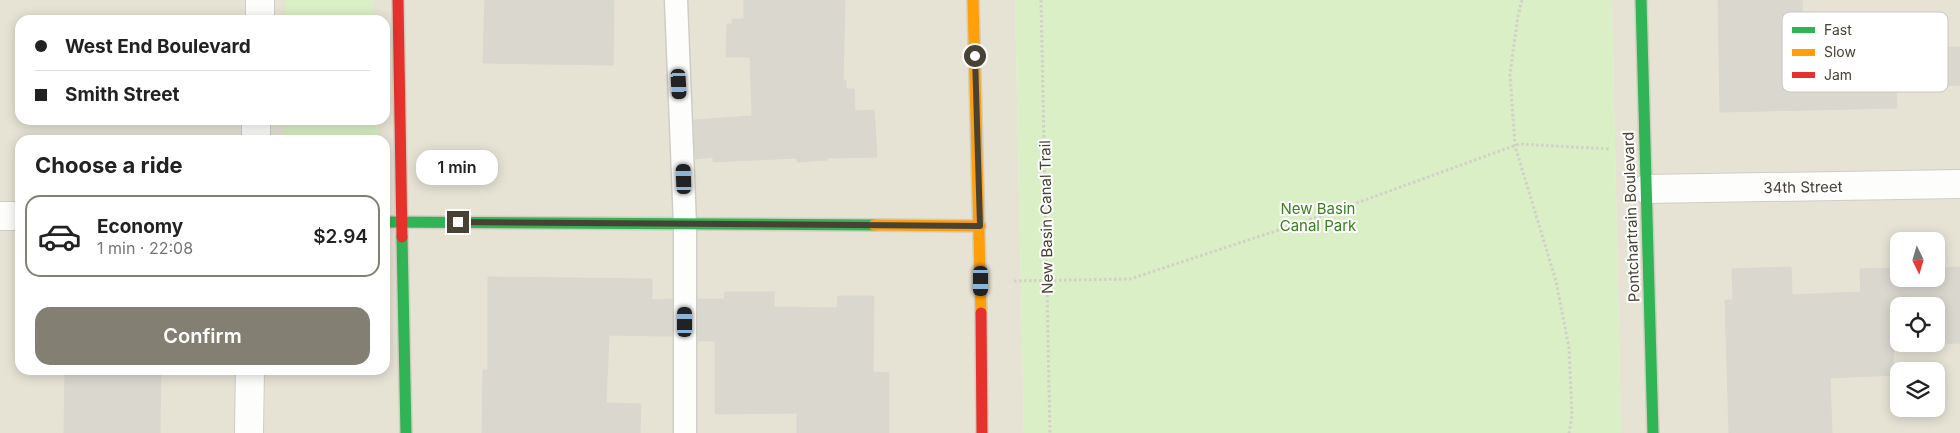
<!DOCTYPE html>
<html lang="en">
<head>
<meta charset="utf-8">
<style>
	:root { --surface:#fff; --page:#f6f6f6; --text:#222; --muted:#767676; --line:#e0e0e0; --accent:#847f73 }
	body { margin:0; font-family:Inter,sans-serif; background:var(--page); color:var(--text); height:100vh; display:flex; flex-direction:column; font-size:19px; white-space:nowrap }
	* { box-sizing:border-box; margin:0 }
	p { font-size:16px; color:var(--muted) }
	.icon { flex:none; width:28px; height:28px; fill:none; stroke:currentColor; stroke-width:2; stroke-linecap:round; stroke-linejoin:round }
	.map { position:relative; flex:1; overflow:hidden }
	.drawer { position:absolute; left:15px; top:135px; width:375px; height:240px; display:flex; flex-direction:column; background:var(--surface); border-radius:15px; box-shadow:0 2px 12px #0003 }
	.drawer>* { flex:none }
	.top-card { position:absolute; left:15px; top:15px; width:375px; height:110px; border-radius:15px; box-shadow:0 2px 12px #0003; display:grid; align-content:center; height:110px; padding:0 20px; background:var(--surface) }
	.needle { width:32px; rotate:175deg }
	.fabs { position:absolute; left:1890px; top:232px; display:grid; gap:10px }
	.fabs a { display:grid; place-items:center; width:55px; height:55px; border-radius:10px; background:var(--surface); box-shadow:0 2px 12px #0003; font-size:25px }
	.end { position:absolute; width:22px; height:22px; margin:-11px; border:6px solid #484234; background:#fff; box-shadow:0 0 0 2px #fff }
	.from { border-radius:50% }
	.bubble { position:absolute; height:35px; border-radius:15px; background:var(--surface); box-shadow:0 2px 12px #0003; font-size:16px; font-weight:600; line-height:35px; text-align:center }
	.car { position:absolute; width:15px; height:30px; margin:-15px -8px; border-radius:6px; box-shadow:0 0 4px 1px #0007; background:linear-gradient(#222 24%,#8ab4d8 0 40%,#222 0 76%,#8ab4d8 0 86%,#222 0) }
	.top-card b { display:flex; align-items:center; gap:18px; height:48px; font-size:19px }
	.top-card b+b { border-top:1px solid var(--line) }
	.top-card i { width:12px; height:12px; background:var(--text) }
	ul { padding:0; list-style:none }
	li { display:flex; align-items:center; gap:15px; height:82px; margin:0 10px 8px; padding:0 10px; border:2px solid transparent; border-radius:15px }
	li div { flex:1 }
	li b { display:block; font-size:19px }
	li em { font-style:normal; font-weight:600 }
	li.current { border-color:var(--accent) }
	li>.icon { width:45px; height:45px; stroke-width:1.5 }
	h2 { padding:0 20px; font-size:22px; line-height:60px }
	.cta { display:flex; gap:10px; margin-top:auto; padding:10px 20px }
	.cta a { flex:1; height:58px; border-radius:15px; background:var(--accent); color:#fff; font-size:20px; font-weight:600; line-height:58px; text-align:center }
	.map>svg:first-child { display:block }
	.residential { fill:#e6e3d5; fill-rule:evenodd }
	.green { fill:#daefc5 }
	.building { fill:#dad7cf; stroke:#dad7ce; fill-rule:evenodd }
	.lines { fill:none; stroke-linecap:round; stroke-linejoin:round }
	.lane-casing { stroke:#d0cdc6; stroke-width:25 }
	.street-casing { stroke:#d0cdc6; stroke-width:30 }
	.fast-casing { stroke:#d1cebf; stroke-width:14 }
	.slow-casing { stroke:#d1cebf; stroke-width:14 }
	.jam-casing { stroke:#d1cebf; stroke-width:14 }
	.path { stroke:#d2d0c9; stroke-width:3; stroke-dasharray:2.5 2.5; stroke-linecap:butt }
	.lane { stroke:#fdfdfc; stroke-width:22 }
	.street { stroke:#fdfdfc; stroke-width:28 }
	.fast { stroke:#30b455; stroke-width:11 }
	.slow { stroke:#ff9f0a; stroke-width:11 }
	.jam { stroke:#e5322d; stroke-width:11 }
	.route { stroke:#484234; stroke-width:6 }
	.labels { text-anchor:middle; dominant-baseline:central; stroke-width:4; stroke-linejoin:round; paint-order:stroke }
	.street-label { font-size:15px; fill:#484234; stroke:#fff }
	.park-label { font-size:15px; fill:#3a8020; stroke:#fff }
	.key { fill:#fff; stroke:#c8c6c2; stroke-width:1 }
	.key-label { font-size:14px; fill:#484234 }
</style>
</head>
<body>
<div class="map">
<svg width="1960" height="433" viewBox="0 0 1960 433">
	<rect width="100%" height="100%" fill="#f2f0e8"/>
	<!-- residential -->
	<path class="residential" d="M0,0H1015L1024,433H0ZM20,20H385V120H20ZM20,140H385V370H20Z
		M1612,0H1960V433H1621ZM1899,241H1936V279H1899ZM1899,306H1936V344H1899ZM1899,371H1936V409H1899Z"/>
	<!-- green -->
	<path class="green" d="M286,0H374V20H285Z
		M1015,0H1612L1621,433H1024Z
		M283,120H377L378,140H283Z"/>
	<!-- building -->
	<path class="building" d="M485,0H614L613,65L483,63Z
		M744,0H845L843,81L846,80V89H854L855,111L874,110L877,157L827,158V160L797,162V158L713,162V157L695,159L694,120L752,116L750,57H726L727,24L732,25V19H744Z
		M1718,0H1802L1803,51L1960,47V85L1896,88L1897,108L1720,112Z
		M1791,267L1792,295L1861,292L1860,269L1899,268V279H1936V268L1960,267V343L1893,346L1894,375L1830,378L1832,433H1729L1725,300H1733L1732,269ZM1899,306H1936V344H1899Z
		M488,277L652,279V300L672,299V336L609,335L606,403L641,404L640,433H482L483,370H488Z
		M725,292H774V307L837,308L838,296H874L873,372L889,373V433H797V413L715,414V341H698V299H724Z
		M65,370H161L160,433H64Z"/>
	<g class="lines">
		<defs>
			<path id="lane" d="M676,0L685,225V433"/>
			<path id="street" d="M260,20V0
				M256,140V120
				M1646,189L1960,184
				M0,216H20
				M249,433L250,370"/>
			<path id="fast" d="M1641,0L1653,433
				M385,222L874,225
				M402,237L406,433"/>
			<path id="slow" d="M973,0L981,313
				M874,225L980,226"/>
			<path id="jam" d="M398,0L402,237
				M981,313L982,433"/>
		</defs>
		<!-- lane casing -->
		<use href="#lane" class="lane-casing"/>
		<!-- street casing -->
		<use href="#street" class="street-casing"/>
		<!-- fast casing -->
		<use href="#fast" class="fast-casing"/>
		<!-- slow casing -->
		<use href="#slow" class="slow-casing"/>
		<!-- jam casing -->
		<use href="#jam" class="jam-casing"/>
		<!-- path -->
		<path class="path" d="M1041,0L1050,433
			M1522,0L1518,16L1510,74L1515,146L1556,281L1569,348L1572,416L1569,433
			M1014,281L1130,279L1318,217L1519,144L1610,149"/>
		<!-- lane -->
		<use href="#lane" class="lane"/>
		<!-- street -->
		<use href="#street" class="street"/>
		<!-- fast -->
		<use href="#fast" class="fast"/>
		<!-- slow -->
		<use href="#slow" class="slow"/>
		<!-- jam -->
		<use href="#jam" class="jam"/>
	</g>
	<g class="lines">
		<!-- route -->
		<path class="route" d="M458,222L980,226L975,56"/>
	</g>
	<g class="labels">
		<!-- street labels -->
		<g class="street-label">
			<text transform="translate(1803 187) rotate(-1)">34th Street</text>
			<text transform="translate(1046 217) rotate(-91)">New Basin Canal Trail</text>
			<text transform="translate(1631 217) rotate(-92)">Pontchartrain Boulevard</text>
		</g>
		<!-- park labels -->
		<g class="park-label">
			<text x="1318" y="208">New Basin<tspan x="1318" dy="17">Canal Park</tspan></text>
		</g>
	</g>
	<!-- legend -->
	<rect x="1782" y="12" width="166" height="80" rx="8" class="key"/>
	<rect x="1792" y="27" width="23" height="6" fill="#30b455"/>
	<rect x="1792" y="49" width="23" height="7" fill="#ff9f0a"/>
	<rect x="1792" y="72" width="23" height="6" fill="#e5322d"/>
	<g class="key-label">
		<text x="1824" y="35">Fast</text>
		<text x="1824" y="57">Slow</text>
		<text x="1824" y="80">Jam</text>
	</g>
</svg>
<div class="fabs">
<a><svg class="needle" viewBox="-14 -14 28 28"><path d="M0-13l5 13h-10z" fill="#e53935"/><path d="M0 13l5-13h-10z" fill="#767676"/></svg></a>
<a><svg class="icon" aria-label="locate" viewBox="0 0 24 24"><circle cx="12" cy="12" r="6"/><path d="M12 2v4M12 18v4M2 12h4M18 12h4"/></svg></a>
<a><svg class="icon" aria-label="layers" viewBox="0 0 24 24"><path d="M12 4l9 5-9 5-9-5zM3 14l9 5 9-5"/></svg></a>
</div>
<i class="end from" style="left:975px;top:56px"></i>
<i class="end" style="left:458px;top:222px"></i>
<div class="bubble" style="left:416px;top:150px;width:82px">1 min</div>
<i class="car" style="left:679px;top:84px;rotate:177deg"></i>
<i class="car" style="left:684px;top:179px;rotate:358deg"></i>
<i class="car" style="left:981px;top:281px;rotate:180deg"></i>
<i class="car" style="left:685px;top:322px;rotate:0deg"></i>
<div class="top-card">
<b><i class="from"></i>West End Boulevard</b>
<b><i></i>Smith Street</b>
</div>
<section class="drawer">
<h2>Choose a ride</h2>
<ul>
<li class="current"><svg class="icon" aria-label="car" viewBox="0 0 24 24"><path d="M5 17H2v-5l4-1 3-4h7l3 4 3 1v5h-3M9 17h6M6 11h13"/><circle cx="7" cy="17" r="2"/><circle cx="17" cy="17" r="2"/></svg><div><b>Economy</b><p>1 min · 22:08</p></div><em>$2.94</em></li>
</ul>
<div class="cta"><a>Confirm</a></div>
</section>
</div>
</body>
</html>
